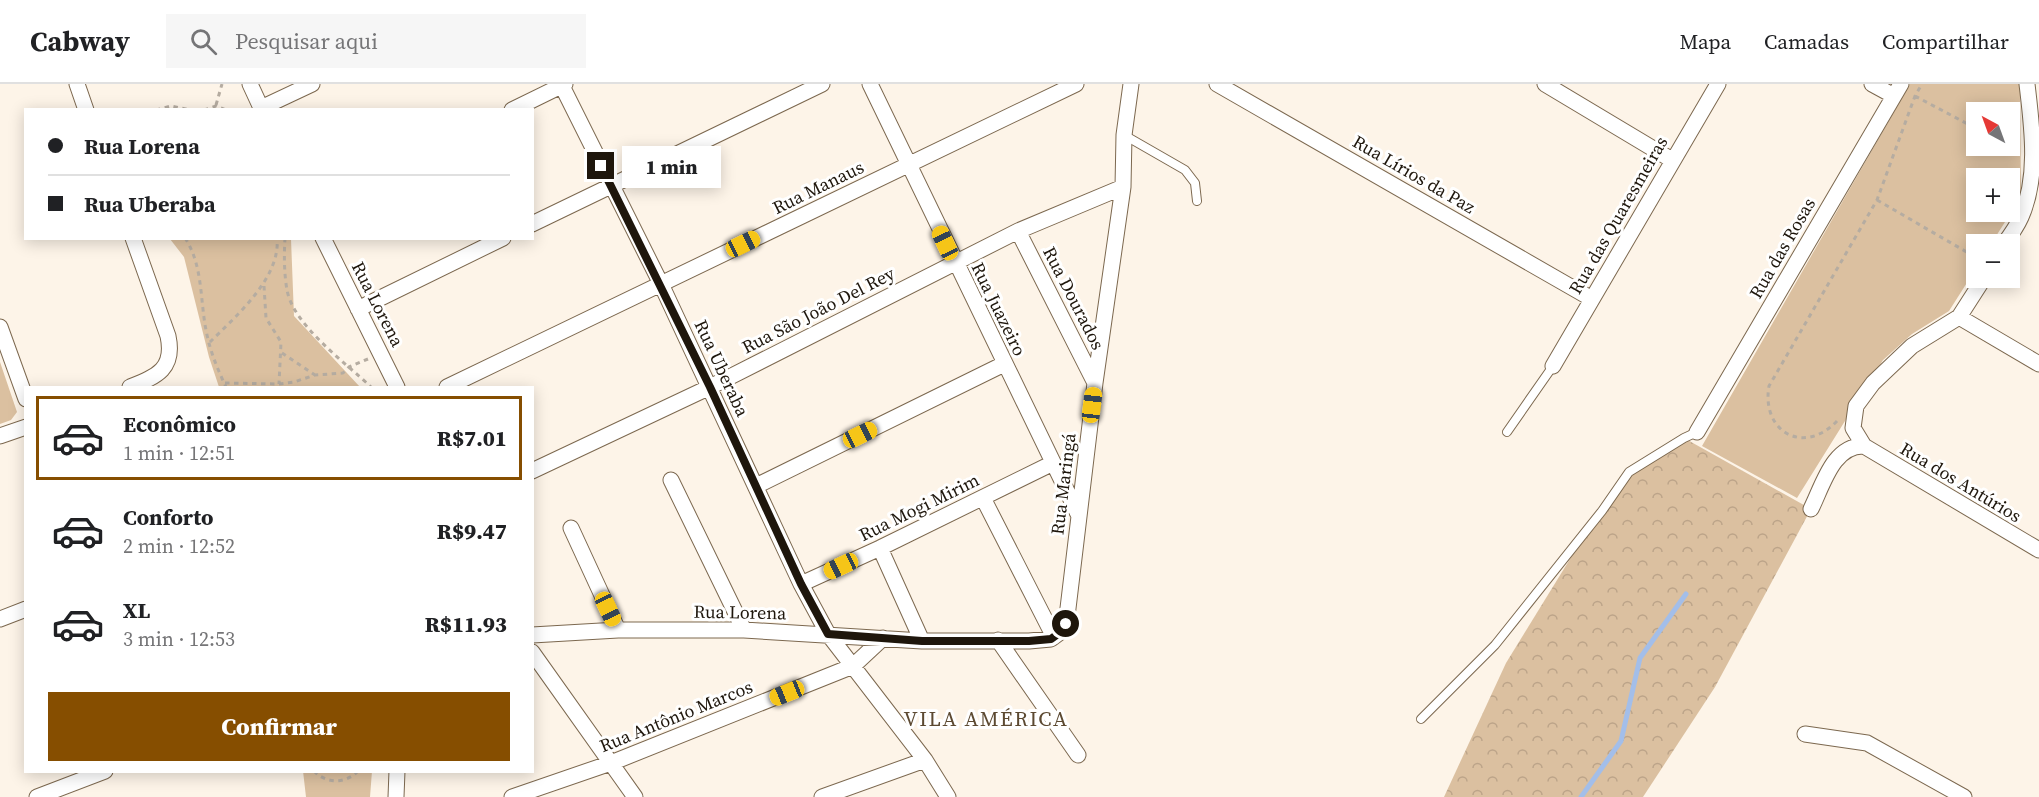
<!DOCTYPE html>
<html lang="pt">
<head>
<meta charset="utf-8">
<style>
	:root { --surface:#fff; --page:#f6f6f6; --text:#202124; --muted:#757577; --line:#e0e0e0; --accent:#864e00 }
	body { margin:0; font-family:"Source Serif 4",serif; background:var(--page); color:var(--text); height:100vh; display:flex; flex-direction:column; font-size:22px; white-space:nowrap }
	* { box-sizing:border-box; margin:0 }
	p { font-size:20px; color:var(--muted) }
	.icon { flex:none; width:33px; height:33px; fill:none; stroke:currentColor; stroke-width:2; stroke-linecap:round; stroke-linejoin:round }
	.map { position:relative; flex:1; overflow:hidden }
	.drawer { position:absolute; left:24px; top:302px; width:510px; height:387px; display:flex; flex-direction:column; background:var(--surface); border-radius:0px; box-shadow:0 3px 15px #0003 }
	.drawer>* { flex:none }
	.hud { position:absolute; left:24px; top:24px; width:510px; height:132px; border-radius:0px; box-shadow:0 3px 15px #0003; display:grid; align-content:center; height:132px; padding:0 24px; background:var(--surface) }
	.needle { width:39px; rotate:319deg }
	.fabs { position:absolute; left:1966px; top:18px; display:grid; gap:12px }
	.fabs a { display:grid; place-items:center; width:54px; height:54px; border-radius:0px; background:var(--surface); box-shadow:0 3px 15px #0003; font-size:30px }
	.end { position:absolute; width:27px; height:27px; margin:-14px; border:8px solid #1e160c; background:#fff; box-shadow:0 0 0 3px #fff }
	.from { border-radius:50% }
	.bubble { position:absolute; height:42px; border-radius:0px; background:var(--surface); box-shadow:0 3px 15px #0003; font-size:20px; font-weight:800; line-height:42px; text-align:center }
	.car { position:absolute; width:18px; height:36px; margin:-18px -9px; border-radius:8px; box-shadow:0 0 4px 2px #0007; background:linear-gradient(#f5c518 24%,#345 0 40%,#f5c518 0 76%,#345 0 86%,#f5c518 0) }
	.hud b { display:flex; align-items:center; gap:21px; height:57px; font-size:22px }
	.hud b+b { border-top:2px solid var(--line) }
	.hud i { width:15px; height:15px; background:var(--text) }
	ul { padding:10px 0 0; list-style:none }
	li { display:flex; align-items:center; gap:18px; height:84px; margin:0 12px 9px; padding:0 12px; border:3px solid transparent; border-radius:0px }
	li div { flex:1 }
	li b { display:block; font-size:22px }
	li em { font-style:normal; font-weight:800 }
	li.active { border-color:var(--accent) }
	li>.icon { width:54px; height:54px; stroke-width:1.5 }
	.primary-button { display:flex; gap:12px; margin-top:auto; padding:12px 24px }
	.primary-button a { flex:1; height:69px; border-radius:0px; background:var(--accent); color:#fff; font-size:24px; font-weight:800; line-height:69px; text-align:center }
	header { display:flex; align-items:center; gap:36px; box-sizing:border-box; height:84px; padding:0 30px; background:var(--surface); border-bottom:2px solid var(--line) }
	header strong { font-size:28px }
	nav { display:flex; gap:33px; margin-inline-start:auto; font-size:21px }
	.search { width:420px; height:54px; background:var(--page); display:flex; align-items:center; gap:15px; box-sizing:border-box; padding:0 21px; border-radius:0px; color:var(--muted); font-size:22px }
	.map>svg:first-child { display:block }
	.forest { fill:url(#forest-crowns) }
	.park { fill:#dbc0a0; fill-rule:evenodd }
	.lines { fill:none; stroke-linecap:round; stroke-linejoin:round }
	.stream { stroke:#a3bee9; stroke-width:5 }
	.lane-casing { stroke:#7c684f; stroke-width:10 }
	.street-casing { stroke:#7c684f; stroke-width:17 }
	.path { stroke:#b5aca1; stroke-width:3; stroke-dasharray:4.5 4.5; stroke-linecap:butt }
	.lane { stroke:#fff; stroke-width:8 }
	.street { stroke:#fff; stroke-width:15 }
	.route { stroke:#1e160c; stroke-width:8 }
	.labels { text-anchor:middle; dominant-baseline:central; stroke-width:6; stroke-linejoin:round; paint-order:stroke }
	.street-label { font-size:18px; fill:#1e160c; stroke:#fff }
	.quarter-label { font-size:21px; letter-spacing:1.5px; fill:#5c4931; stroke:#fff }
</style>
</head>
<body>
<header>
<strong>Cabway</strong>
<div class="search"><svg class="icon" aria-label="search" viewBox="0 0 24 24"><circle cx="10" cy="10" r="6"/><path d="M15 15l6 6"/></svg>Pesquisar aqui</div>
<nav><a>Mapa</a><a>Camadas</a><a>Compartilhar</a></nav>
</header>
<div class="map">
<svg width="2039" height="713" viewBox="0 0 2039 713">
	<defs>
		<pattern id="forest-crowns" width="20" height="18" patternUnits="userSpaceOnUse" patternTransform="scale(1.5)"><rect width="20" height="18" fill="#dbc0a0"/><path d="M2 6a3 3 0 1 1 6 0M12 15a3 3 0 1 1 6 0" fill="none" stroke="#bca489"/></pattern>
	</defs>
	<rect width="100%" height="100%" fill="#fdf4e8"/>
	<!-- forest -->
	<path class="forest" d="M1684,354L1811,425L1715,603L1643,713H1444L1506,579L1586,449L1629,388Z"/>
	<!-- park -->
	<path class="park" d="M1910,0H2020L2021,113L1991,160H1977V183L1949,227L1912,250L1883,276L1797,414L1702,362ZM1977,28H2010V62H1977ZM1977,94H2010V128H1977Z
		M170,155H291L294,232L360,303H219L209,273L184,173Z
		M0,278L17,328L11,336L0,340Z
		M303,687H372L370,713H306Z"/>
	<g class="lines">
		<!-- stream -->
		<path class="stream" d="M1581,713L1621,657L1640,574L1686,510"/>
		<defs>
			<path id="lane" d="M1124,51L1185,86L1195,99L1197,117
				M1507,348L1553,282
				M1421,635L1495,561L1602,427L1629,388L1684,354L1697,348"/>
			<path id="street" d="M77,0L86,26
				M250,0L262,26
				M561,0L661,200L801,500L828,550L925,676L948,713
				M870,0L1079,432
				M1217,0L1592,215
				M1545,0L1672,76
				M1872,0L1894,12
				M261,24L312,0
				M512,26L565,0
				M532,140L822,0
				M1018,147L1095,299
				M323,154L397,303
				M2004,160C2010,152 2017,142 2021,133C2039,92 2032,43 2027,0
				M1984,194L1959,233L1912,262L1873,299L1856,322L1853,344L1864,362L2039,466
				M358,225L503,154
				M1959,233L2039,280
				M0,243L26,315
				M1553,282L1718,0
				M130,303C157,292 175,285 168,252L133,154
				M447,303L1076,0
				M1697,348L1901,0
				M0,352L26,343
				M532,387L710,303L1018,147L1123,103
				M671,396L744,546
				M756,402L1004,280
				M983,414L1054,553
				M1811,425C1823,401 1833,361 1864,362
				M571,444L618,546
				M880,464L922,557
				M801,500L880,464L1053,379
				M0,535L26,525
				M532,551L618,546H744L922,557H1029L1051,555L1062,547L1066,541L1095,299L1123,103L1124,51L1131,0
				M998,556L1078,671
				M532,568L635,713
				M1805,650L1867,659L1964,713
				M37,713L105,687
				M396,713L397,687
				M512,713L611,679L853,582L883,554
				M822,713L925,676"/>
		</defs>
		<!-- lane casing -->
		<use href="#lane" class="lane-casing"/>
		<!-- street casing -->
		<use href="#street" class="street-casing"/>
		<!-- path -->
		<path class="path" d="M1915,12L1977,45
			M216,21L222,0
			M156,26L171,22L191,26
			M204,26L216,22L226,26
			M2008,62L2016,65
			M1877,116L1977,174
			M185,154C203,181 200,216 206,246C210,267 217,284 226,303
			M285,154C284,171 284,189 287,206C293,241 346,279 371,303
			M1970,185L1977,173
			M264,202L266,234L281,258L279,300
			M210,258C235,233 281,194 277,154
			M282,269L315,291
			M225,299L279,300L294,298L315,291L343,289L349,283L368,275
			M1837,337C1804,372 1761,348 1769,302L1877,116L1915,12L1922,0
			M314,687C326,700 346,700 358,687"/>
		<!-- lane -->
		<use href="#lane" class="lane"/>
		<!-- street -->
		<use href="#street" class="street"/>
	</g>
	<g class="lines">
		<!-- route -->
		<path class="route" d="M601,82L710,303L801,500L828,550L922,557H1029L1051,555L1062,547L1066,540"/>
	</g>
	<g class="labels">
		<!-- street labels -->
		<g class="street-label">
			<text transform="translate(1414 90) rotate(30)">Rua Lírios da Paz</text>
			<text transform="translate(818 103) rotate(-26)">Rua Manaus</text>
			<text transform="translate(1618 131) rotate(-60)">Rua das Quaresmeiras</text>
			<text transform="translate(1782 164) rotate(-60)">Rua das Rosas</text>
			<text transform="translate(1074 214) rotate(63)">Rua Dourados</text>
			<text transform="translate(378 220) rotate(63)">Rua Lorena</text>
			<text transform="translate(999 225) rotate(64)">Rua Juazeiro</text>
			<text transform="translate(818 226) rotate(-27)">Rua São João Del Rey</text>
			<text transform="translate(722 284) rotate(65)">Rua Uberaba</text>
			<text transform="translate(1961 398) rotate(31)">Rua dos Antúrios</text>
			<text transform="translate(1063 400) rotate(-83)">Rua Maringá</text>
			<text transform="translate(919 423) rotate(-26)">Rua Mogi Mirim</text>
			<text transform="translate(740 528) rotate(1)">Rua Lorena</text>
			<text transform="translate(676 632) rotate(-22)">Rua Antônio Marcos</text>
		</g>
		<!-- quarter labels -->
		<g class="quarter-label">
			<text x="986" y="634">VILA AMÉRICA</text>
		</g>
	</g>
</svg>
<div class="fabs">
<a><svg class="needle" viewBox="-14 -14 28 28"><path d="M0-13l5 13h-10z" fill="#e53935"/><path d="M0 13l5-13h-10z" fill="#757577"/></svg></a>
<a>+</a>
<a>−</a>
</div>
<i class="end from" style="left:1066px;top:540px"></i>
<i class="end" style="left:601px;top:82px"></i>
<div class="bubble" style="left:622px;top:62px;width:99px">1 min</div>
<i class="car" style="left:945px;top:159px;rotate:335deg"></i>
<i class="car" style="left:743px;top:160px;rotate:64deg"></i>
<i class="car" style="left:1092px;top:321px;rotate:7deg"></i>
<i class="car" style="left:860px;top:351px;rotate:64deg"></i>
<i class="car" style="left:841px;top:482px;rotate:245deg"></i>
<i class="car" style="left:608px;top:525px;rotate:155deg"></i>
<i class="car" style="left:787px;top:609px;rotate:248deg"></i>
<div class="hud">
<b><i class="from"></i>Rua Lorena</b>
<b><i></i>Rua Uberaba</b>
</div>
<section class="drawer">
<ul>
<li class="active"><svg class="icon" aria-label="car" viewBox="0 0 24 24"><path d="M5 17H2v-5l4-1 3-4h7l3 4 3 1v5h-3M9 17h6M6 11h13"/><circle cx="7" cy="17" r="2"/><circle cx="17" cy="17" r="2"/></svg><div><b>Econômico</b><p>1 min · 12:51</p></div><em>R$7.01</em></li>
<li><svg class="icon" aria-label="car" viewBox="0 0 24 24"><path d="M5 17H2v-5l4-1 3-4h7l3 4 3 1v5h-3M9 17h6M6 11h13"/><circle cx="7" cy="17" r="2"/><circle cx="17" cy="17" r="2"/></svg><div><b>Conforto</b><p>2 min · 12:52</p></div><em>R$9.47</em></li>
<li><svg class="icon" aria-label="car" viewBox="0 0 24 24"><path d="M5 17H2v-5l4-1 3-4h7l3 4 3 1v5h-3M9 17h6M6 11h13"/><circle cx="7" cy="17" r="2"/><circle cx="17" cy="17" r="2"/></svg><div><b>XL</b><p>3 min · 12:53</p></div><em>R$11.93</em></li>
</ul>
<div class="primary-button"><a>Confirmar</a></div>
</section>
</div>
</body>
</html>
